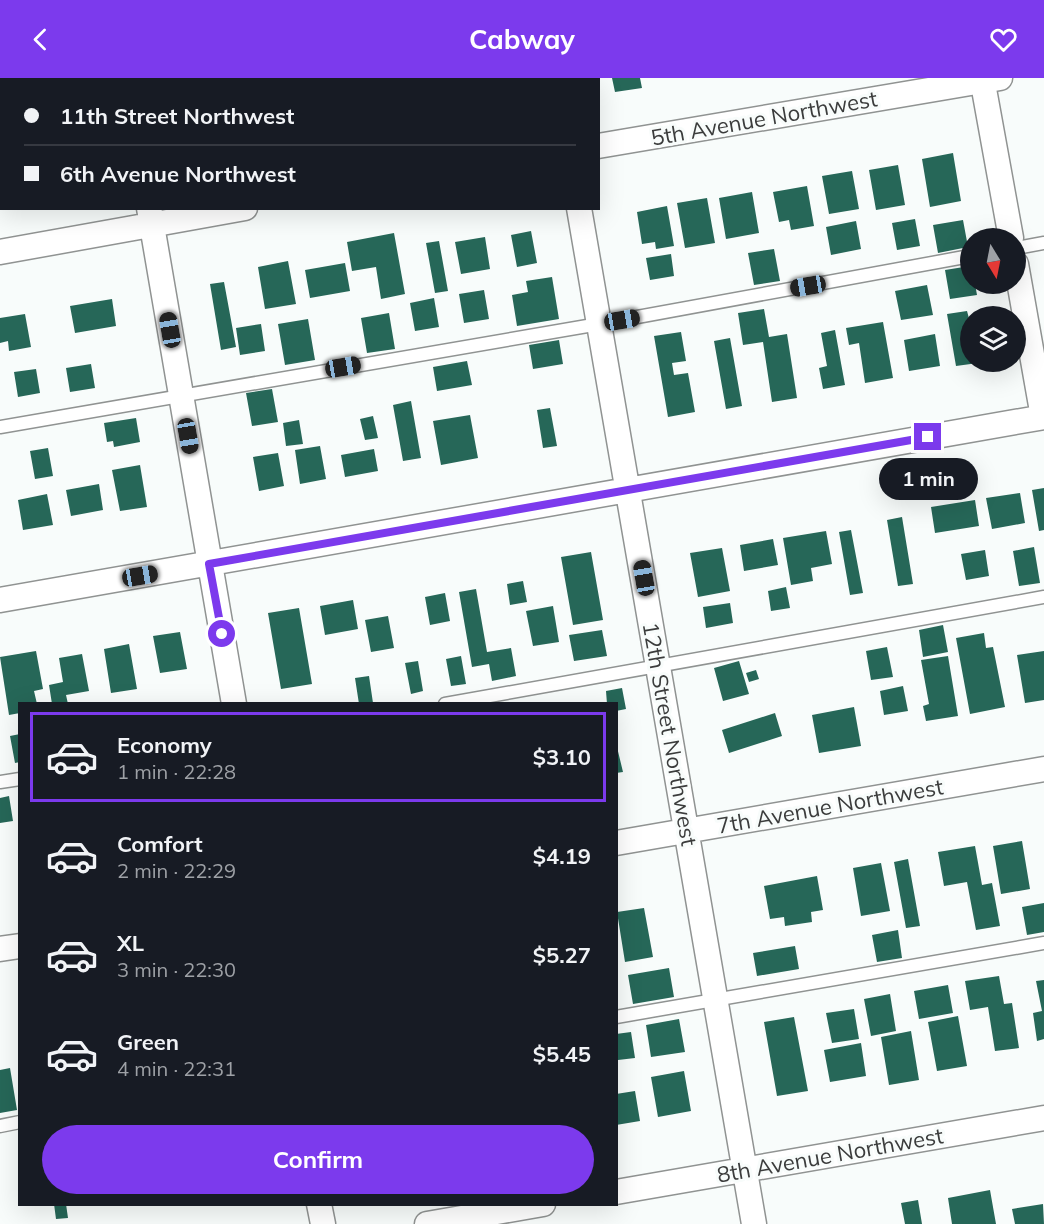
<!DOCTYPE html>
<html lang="en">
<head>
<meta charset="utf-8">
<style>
	:root { --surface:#171b24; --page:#242831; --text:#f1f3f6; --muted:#9ea1a6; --line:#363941; --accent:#7c3aed }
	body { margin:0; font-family:Mulish,sans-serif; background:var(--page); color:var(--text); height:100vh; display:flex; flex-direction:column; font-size:22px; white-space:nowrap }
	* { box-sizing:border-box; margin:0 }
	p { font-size:20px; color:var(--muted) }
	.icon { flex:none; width:33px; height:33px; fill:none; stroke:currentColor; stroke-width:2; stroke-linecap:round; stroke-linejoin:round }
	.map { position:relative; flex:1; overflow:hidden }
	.details { position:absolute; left:18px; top:624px; width:600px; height:504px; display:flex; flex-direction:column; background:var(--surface); border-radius:0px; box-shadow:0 6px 24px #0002 }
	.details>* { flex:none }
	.top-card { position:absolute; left:0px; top:0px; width:600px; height:132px; box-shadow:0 6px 24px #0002; display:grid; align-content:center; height:132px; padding:0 24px; background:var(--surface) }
	.needle { width:39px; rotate:170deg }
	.controls { position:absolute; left:960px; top:150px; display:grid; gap:12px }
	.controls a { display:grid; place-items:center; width:66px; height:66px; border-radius:50%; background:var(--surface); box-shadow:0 6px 24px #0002; font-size:30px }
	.end { position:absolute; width:27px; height:27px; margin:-14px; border:8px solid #7c3aed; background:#fff; box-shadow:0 0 0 3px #fff }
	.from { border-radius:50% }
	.bubble { position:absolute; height:42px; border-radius:21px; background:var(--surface); box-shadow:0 6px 24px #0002; font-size:20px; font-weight:700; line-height:42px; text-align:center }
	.car { position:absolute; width:18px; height:36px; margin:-18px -9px; border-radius:8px; box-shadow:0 0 4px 2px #0007; background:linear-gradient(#222 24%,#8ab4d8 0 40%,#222 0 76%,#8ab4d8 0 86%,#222 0) }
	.top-card b { display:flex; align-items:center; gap:21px; height:57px; font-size:22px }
	.top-card b+b { border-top:2px solid var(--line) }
	.top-card i { width:15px; height:15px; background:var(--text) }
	ul { padding:10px 0 0; list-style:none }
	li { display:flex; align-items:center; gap:18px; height:90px; margin:0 12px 9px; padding:0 12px; border:3px solid transparent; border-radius:0px }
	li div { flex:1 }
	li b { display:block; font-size:22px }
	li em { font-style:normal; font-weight:700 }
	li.on { border-color:var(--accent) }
	li>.icon { width:54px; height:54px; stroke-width:1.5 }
	.cta { display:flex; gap:12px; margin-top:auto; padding:12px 24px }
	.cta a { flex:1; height:69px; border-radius:36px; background:var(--accent); color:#fff; font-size:24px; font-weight:700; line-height:69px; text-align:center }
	header { display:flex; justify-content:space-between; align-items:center; height:78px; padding:0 24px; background:var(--accent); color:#fff; font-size:27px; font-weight:700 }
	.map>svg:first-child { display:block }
	.building { fill:#266758 }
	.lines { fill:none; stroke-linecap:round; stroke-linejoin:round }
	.lane-casing { stroke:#909392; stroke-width:15 }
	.street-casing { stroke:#909392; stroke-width:27 }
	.lane { stroke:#fff; stroke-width:12 }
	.street { stroke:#fff; stroke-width:24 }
	.route { stroke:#7c3aed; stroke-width:8 }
	.labels { text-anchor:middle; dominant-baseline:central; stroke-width:6; stroke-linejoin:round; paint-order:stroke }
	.street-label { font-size:22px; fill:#3b3c3c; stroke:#f8fcfb }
</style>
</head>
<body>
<header><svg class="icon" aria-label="back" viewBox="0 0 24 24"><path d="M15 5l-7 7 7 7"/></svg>Cabway<svg class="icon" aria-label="heart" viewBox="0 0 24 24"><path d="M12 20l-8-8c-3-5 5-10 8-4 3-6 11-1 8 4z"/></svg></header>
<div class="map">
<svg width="1044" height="1146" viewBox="0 0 1044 1146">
	<rect width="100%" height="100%" fill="#f8fcfb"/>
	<!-- building -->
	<path class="building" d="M612,0H640L642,10L615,14Z
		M953,75L961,123L930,129L922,81Z
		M898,87L905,127L876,132L869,92Z
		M852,93L859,131L829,136L822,98Z
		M807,108L814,148L791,152L789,142L779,144L773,114Z
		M752,114L759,155L726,161L719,120Z
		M707,120L715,165L685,170L677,125Z
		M667,128L674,168L656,171L655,164L642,166L637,134Z
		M915,141L920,168L897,172L892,145Z
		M963,142L968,169L938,175L933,147Z
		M856,143L861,171L831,177L826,149Z
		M531,153L537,185L517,189L511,157Z
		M394,155L405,216L381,221L376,189L352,193L347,164Z
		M485,159L490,191L461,196L455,164Z
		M439,163L448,213L435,215L426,165Z
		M774,171L780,203L754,207L748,175Z
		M671,176L674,198L650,202L646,180Z
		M288,183L296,226L265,231L258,189Z
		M345,185L350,213L310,220L305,192Z
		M970,188V206H975L977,217L950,221L945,192Z
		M552,199L559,241L517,248L512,217L528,214L526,203Z
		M224,204L236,269L221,272L210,206Z
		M927,207L933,237L901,242L895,213Z
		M484,212L489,241L464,245L459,216Z
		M434,220L439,249L415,253L410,225Z
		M112,221L116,248L75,255L70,228Z
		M764,231L769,259L787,256L797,320L772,324L763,264L743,267L738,235Z
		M967,233L970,244V284L978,285L956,288L947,236Z
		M389,235L395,271L367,275L361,240Z
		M25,236L31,269L9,273L8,263L0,265V240Z
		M308,241L315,282L285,287L278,246Z
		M883,244L893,300L865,305L859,265L849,267L846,250Z
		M261,246L265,273L240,277L236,250Z
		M835,252L845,307L823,311L819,290L827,288L821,255Z
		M681,254L686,283L672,285L674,297L688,295L695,334L668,339L654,258Z
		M935,256L940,288L909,293L904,262Z
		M730,260L742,328L726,331L714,263Z
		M559,262L563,286L533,291L529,267Z
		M467,283L472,307L437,313L433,289Z
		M91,286L95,310L70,314L66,290Z
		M36,291L40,315L18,319L14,294Z
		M272,311L278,344L252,348L246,315Z
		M411,323L421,380L403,383L393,327Z
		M550,330L557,368L543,370L537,332Z
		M470,337L478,380L441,387L433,343Z
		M373,338L378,360L365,362L360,341Z
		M136,340L140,364L114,369L113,363L107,364L104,345Z
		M299,342L303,366L286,368L283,345Z
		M320,368L326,401L300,406L295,372Z
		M48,370L53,398L35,401L30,373Z
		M374,371L378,393L345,399L341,377Z
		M278,375L284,408L259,413L253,379Z
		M140,387L147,429L120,433L112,392Z
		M99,406L103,432L71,438L66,412Z
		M1044,410V452L1039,453L1032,412Z
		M1020,415L1025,445L992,451L986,420Z
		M47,416L53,447L23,452L18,422Z
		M975,422L979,448L935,455L931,429Z
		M902,439L913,506L898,508L887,442Z
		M851,452L863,515L850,517L839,454Z
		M826,453L832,486L811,490L813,503L791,507L783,460Z
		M773,461L778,487L744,493L740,467Z
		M1034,469L1040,505L1019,508L1013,473Z
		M722,470L730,513L698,519L690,475Z
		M985,472L989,498L966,502L961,476Z
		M591,474L603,542L573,547L561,479Z
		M523,503L527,524L510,527L507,506Z
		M786,509L790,530L771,533L768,513Z
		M476,511L487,574L511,570L516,598L492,603L489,586L472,589L459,514Z
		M445,515L450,543L430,547L425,519Z
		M353,522L358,551L325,557L320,528Z
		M730,525L733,545L706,550L703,529Z
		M553,528L559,564L533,568L526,533Z
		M299,530L312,606L281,611L268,535Z
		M388,538L394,570L371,574L365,542Z
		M943,547L948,574L923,579L919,552Z
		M602,552L607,578L574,583L569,557Z
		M180,554L187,591L160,595L153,558Z
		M984,555L986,570L993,569L1005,629L970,636L956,560Z
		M129,566L137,611L111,615L104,571Z
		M887,569L893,599L871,602L866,573Z
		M36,573L43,611L34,613L37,626H20V635L9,637L0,579Z
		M1044,573V622L1025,625L1017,577Z
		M82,576L89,613L66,617L68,626H52L49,607L63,604L59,580Z
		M461,578L466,606L451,608L446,581Z
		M948,578L958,638L926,643L923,628L929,626L921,582Z
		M418,583L423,613L411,616L405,585Z
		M739,583L749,616L723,623L714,590Z
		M756,592L759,601L749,604L746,595Z
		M369,598L373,625L359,626L355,600Z
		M903,608L908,633L884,637L880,613Z
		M622,610L626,631L616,633V626H607L606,613Z
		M854,629L861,668L819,675L812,637Z
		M775,635L782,658L729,675L722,652Z
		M20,656V684L15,685L10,658Z
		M616,665L623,694L616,695Z
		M9,718L13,743L0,745V720Z
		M1022,763L1030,811L1001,816L993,768Z
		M975,768L982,807L992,805L1000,848L976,852L967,804L944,808L938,774Z
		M908,781L920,848L906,850L894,784Z
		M881,785L890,833L861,838L853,790Z
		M817,798L823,832L811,834L812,844L785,848L784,839L770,841L764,808Z
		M1044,825V854L1027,857L1022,829Z
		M644,830L653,879L625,884L617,834Z
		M898,852L902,880L877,884L872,857Z
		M795,868L799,891L757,898L753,875Z
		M669,890L674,919L633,926L628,897Z
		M999,898L1004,926L1012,925L1019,970L995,973L988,929L970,932L965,903Z
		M1044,902V961L1037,963L1033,935L1042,933L1036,903Z
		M948,907L953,935L919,941L914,913Z
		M890,916L896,953L871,958L864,921Z
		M854,931L859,961L832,965L826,935Z
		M958,938L967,988L937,993L928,944Z
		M794,939L808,1013L777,1018L764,944Z
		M679,941L685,974L651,979L646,947Z
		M911,953L919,1002L889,1007L881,959Z
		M631,954L635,980L618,982L616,956Z
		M861,965L866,998L830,1004L824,972Z
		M10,990L17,1032L0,1035V992Z
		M684,993L691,1033L658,1039L651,999Z
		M635,1013L640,1043L616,1047V1016Z
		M990,1112L996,1146H952L948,1120Z
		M918,1122L922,1146H905L901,1125Z
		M54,1126H66L68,1140L56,1141Z
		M1043,1126L1044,1146H1015L1012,1131Z"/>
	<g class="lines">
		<defs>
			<path id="lane" d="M2,2L11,0
				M1016,170L1044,165
				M0,349L599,246L970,178
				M445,626L1044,519
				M0,704L20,701
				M616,939L1044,865
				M0,1048L20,1044"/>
			<path id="street" d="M127,0V2
				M555,0V2
				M982,0L1011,160
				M598,68L1000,0
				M149,130L234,626
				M579,130L754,1146
				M0,174L245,130
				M1016,186L1043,339
				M0,522L1044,339
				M616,765L1044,691
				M0,871L20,868
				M616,1114L1044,1040
				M319,1126L323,1146
				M427,1146L543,1126"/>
		</defs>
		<!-- lane casing -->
		<use href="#lane" class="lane-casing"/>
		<!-- street casing -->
		<use href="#street" class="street-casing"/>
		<!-- lane -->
		<use href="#lane" class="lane"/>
		<!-- street -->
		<use href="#street" class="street"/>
	</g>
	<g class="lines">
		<!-- route -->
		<path class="route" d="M222,556L209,486L928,359"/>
	</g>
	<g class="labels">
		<!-- street labels -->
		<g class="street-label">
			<text transform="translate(764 40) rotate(-10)">5th Avenue Northwest</text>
			<text transform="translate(670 656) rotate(80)">12th Street Northwest</text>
			<text transform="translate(830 728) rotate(-10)">7th Avenue Northwest</text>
			<text transform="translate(830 1077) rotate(-10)">8th Avenue Northwest</text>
		</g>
	</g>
</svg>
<div class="controls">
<a><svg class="needle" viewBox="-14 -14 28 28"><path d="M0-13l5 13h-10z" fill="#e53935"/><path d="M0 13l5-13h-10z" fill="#9ea1a6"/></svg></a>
<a><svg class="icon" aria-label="layers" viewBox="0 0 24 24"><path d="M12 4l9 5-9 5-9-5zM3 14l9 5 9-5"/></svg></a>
</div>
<i class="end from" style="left:222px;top:556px"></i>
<i class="end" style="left:928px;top:359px"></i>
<div class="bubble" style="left:879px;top:380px;width:99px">1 min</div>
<i class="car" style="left:808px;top:208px;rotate:260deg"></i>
<i class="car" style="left:622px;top:242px;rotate:80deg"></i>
<i class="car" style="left:170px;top:252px;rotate:350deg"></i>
<i class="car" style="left:343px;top:289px;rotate:80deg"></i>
<i class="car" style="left:188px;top:358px;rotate:170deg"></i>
<i class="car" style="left:140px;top:498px;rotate:80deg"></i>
<i class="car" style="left:644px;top:500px;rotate:350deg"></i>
<div class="top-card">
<b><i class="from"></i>11th Street Northwest</b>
<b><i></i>6th Avenue Northwest</b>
</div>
<section class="details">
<ul>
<li class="on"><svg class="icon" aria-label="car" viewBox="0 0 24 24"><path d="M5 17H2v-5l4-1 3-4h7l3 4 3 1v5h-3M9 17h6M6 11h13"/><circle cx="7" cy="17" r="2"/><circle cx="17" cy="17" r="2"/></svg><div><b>Economy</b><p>1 min · 22:28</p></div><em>$3.10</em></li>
<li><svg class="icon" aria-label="car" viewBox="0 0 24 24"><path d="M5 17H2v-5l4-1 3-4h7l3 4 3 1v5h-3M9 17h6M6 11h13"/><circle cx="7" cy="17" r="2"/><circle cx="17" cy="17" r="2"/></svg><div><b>Comfort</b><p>2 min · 22:29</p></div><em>$4.19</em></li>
<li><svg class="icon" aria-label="car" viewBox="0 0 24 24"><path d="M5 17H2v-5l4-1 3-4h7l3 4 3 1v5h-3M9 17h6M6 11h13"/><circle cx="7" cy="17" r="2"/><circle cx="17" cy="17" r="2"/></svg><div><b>XL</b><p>3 min · 22:30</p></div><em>$5.27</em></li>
<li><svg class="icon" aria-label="car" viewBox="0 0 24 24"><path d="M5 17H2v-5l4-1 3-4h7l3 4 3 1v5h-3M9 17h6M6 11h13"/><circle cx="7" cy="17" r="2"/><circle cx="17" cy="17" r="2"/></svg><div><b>Green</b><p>4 min · 22:31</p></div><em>$5.45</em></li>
</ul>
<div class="cta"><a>Confirm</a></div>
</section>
</div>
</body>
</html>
